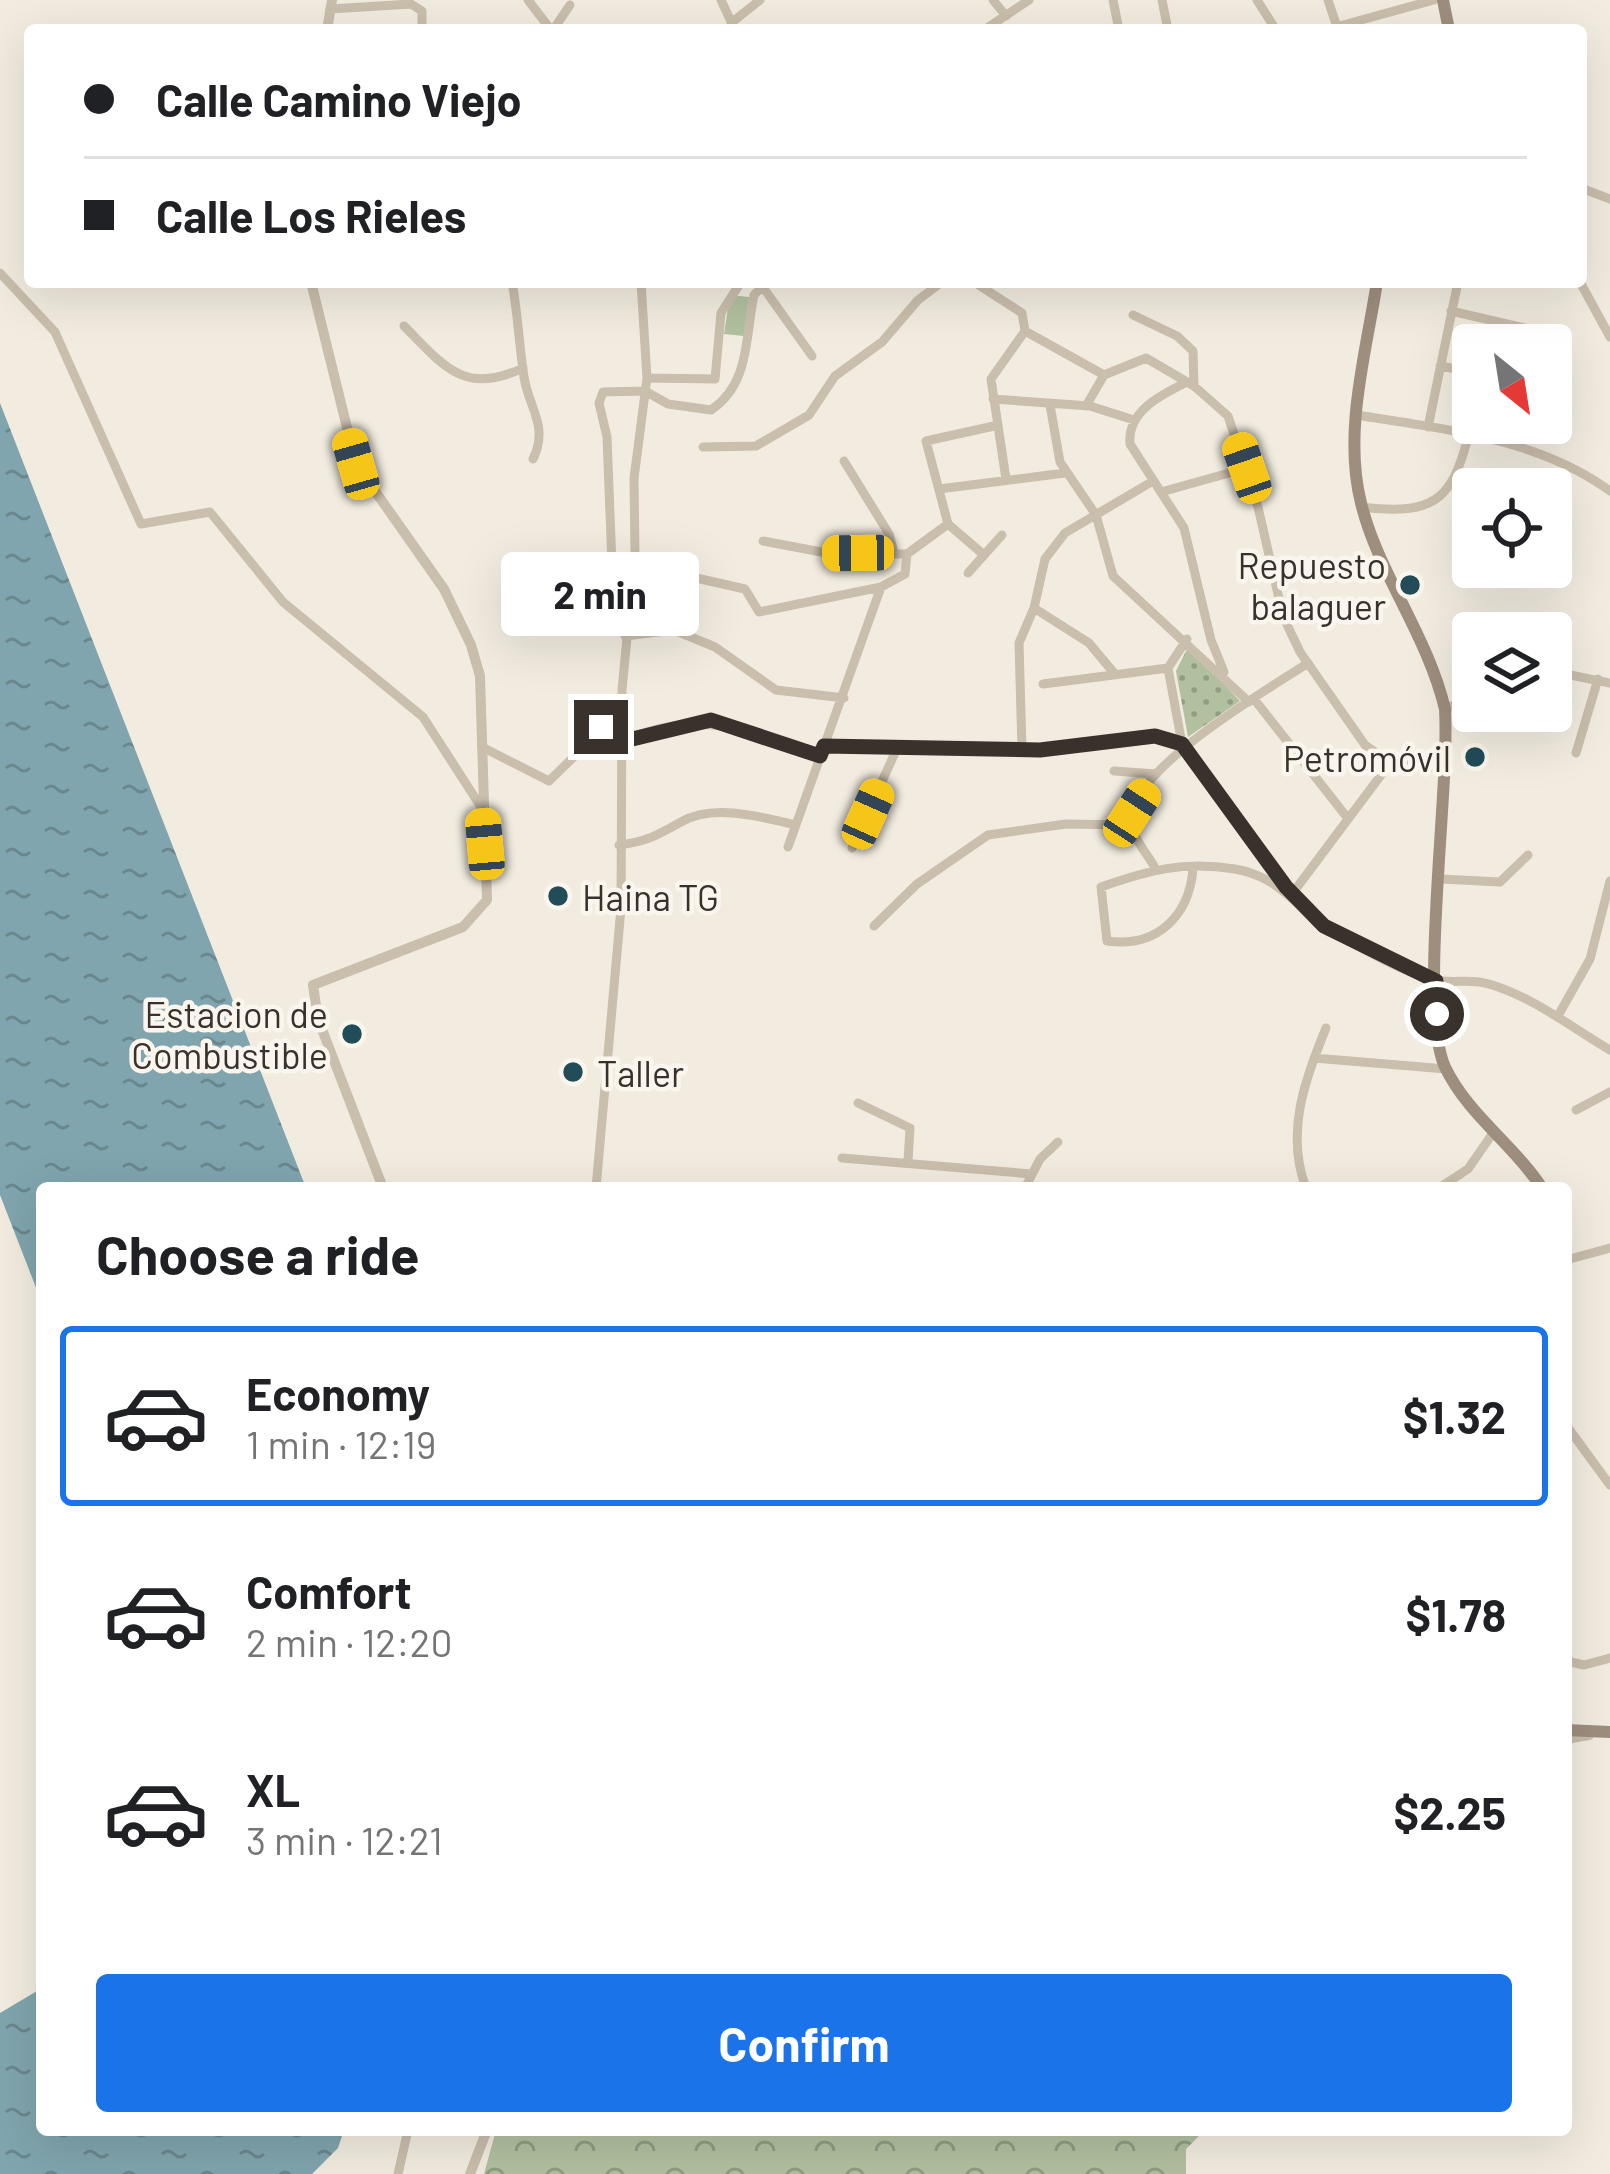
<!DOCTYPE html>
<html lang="en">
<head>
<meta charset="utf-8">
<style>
	:root { --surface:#fff; --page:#f2f2f2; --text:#202124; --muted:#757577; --line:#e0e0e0; --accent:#1a73e8 }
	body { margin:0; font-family:Barlow,sans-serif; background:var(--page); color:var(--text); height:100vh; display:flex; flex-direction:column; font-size:45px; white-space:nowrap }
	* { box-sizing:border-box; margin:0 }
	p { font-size:39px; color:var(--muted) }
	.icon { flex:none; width:66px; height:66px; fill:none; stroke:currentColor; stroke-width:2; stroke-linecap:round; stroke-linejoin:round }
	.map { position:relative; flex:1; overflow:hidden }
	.side { position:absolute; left:36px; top:1182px; width:1536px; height:954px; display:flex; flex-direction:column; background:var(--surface); border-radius:12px; box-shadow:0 12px 48px #0002 }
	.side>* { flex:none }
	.guide { position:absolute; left:24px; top:24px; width:1563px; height:264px; border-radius:12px; box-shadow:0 12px 48px #0002; display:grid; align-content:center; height:264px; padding:0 60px; background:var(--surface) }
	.needle { width:78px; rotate:150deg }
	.tools { position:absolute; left:1452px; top:324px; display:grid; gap:24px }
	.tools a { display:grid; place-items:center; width:120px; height:120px; border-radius:12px; background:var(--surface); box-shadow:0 12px 48px #0002; font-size:60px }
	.end { position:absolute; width:54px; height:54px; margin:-27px; border:15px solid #39312b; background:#fff; box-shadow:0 0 0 6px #fff }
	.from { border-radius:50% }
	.bubble { position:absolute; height:84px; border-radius:12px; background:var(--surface); box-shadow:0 12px 48px #0002; font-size:39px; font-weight:700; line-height:84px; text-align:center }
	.car { position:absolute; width:36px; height:72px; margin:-36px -18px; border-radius:15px; box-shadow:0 0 9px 3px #0007; background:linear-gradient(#f5c518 24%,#345 0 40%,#f5c518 0 76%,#345 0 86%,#f5c518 0) }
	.guide b { display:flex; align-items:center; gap:42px; height:114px; font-size:45px }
	.guide b+b { border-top:3px solid var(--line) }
	.guide i { width:30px; height:30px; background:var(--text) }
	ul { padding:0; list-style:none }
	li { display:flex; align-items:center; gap:36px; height:180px; margin:0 24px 18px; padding:0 36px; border:6px solid transparent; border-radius:12px }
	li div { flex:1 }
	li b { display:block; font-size:45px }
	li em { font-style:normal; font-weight:700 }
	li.on { border-color:var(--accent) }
	li>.icon { width:108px; height:108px; stroke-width:1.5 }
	h2 { padding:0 60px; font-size:54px; line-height:144px }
	.action { display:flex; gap:24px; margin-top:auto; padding:24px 60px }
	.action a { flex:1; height:138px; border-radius:12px; background:var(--accent); color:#fff; font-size:48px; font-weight:700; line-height:138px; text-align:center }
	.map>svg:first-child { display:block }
	.green { fill:#b1c1a0 }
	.forest { fill:url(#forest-crowns) }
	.park { fill:url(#park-dots) }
	.water { fill:url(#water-ripples) }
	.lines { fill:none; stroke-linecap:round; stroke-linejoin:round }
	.minor { stroke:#cabeac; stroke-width:9 }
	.tertiary { stroke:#cabeac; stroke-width:10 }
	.secondary { stroke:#9e8e7e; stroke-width:12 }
	.route { stroke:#39312b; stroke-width:15 }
	.poi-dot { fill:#224c58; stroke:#faf6ed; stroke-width:4.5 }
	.labels { text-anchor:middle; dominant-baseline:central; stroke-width:9; stroke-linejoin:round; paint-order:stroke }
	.poi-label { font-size:36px; fill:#39312b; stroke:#faf6ed; text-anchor:end }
</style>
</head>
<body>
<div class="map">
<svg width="1610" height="2174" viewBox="0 0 1610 2174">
	<defs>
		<pattern id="forest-crowns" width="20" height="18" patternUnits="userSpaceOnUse" patternTransform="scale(3)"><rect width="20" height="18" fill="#b1c1a0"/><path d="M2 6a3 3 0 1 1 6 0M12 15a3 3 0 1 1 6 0" fill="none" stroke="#919d83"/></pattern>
		<pattern id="park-dots" width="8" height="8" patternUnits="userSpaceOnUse" patternTransform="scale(3)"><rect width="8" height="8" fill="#b1c1a0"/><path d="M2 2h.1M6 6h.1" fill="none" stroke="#919d83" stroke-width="1.8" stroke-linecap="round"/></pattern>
		<pattern id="water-ripples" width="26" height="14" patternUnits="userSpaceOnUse" patternTransform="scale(3)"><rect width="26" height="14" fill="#80a5ae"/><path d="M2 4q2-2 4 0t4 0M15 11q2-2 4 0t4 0" fill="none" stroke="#6a878e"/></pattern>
	</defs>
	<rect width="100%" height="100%" fill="#f2ece0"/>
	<!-- green -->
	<path class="green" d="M730,295L749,297L744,336L724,334Z"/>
	<!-- forest -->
	<path class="forest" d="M496,2130H1205L1186,2149V2174H484Z"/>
	<!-- park -->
	<path class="park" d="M1188,647L1240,701L1188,737L1176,671Z"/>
	<!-- water -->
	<path class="water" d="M0,403L306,1188H42V1303L0,1195Z
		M42,1988V2130H344L338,2148L312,2174H0V2013Z"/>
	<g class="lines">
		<!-- minor -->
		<path class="minor" d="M528,0L551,30
			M721,0L735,30
			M993,0L1006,16
			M1113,0L1119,30
			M1162,0L1168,30
			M1257,0L1276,30
			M1328,0L1336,24
			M330,9L411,4L422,11V30
			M731,23L760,0
			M553,30L570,5
			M984,30L1029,0
			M1325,30L1434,0
			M1581,188L1610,199
			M0,273L55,332L141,524L210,512L283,602L423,717L481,807
			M512,282C518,314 519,345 524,377C529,409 549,426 533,459
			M974,282L1022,313L1025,331L1104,375
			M1580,282L1610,337
			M760,283L812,356
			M1451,311L1546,333
			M1133,315L1177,336L1193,351L1194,386
			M404,326C444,366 464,396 523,368
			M1440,366L1473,372
			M1104,375L1146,358L1194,386L1228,416L1258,507L1283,616L1300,652L1365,745L1390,763L1447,769
			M647,378L715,379L721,313L741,282
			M1187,382C1161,395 1127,411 1130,444L1184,528L1211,640L1224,672
			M993,399L1090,406L1134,420
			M1050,405L1060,462L1096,515L1113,576L1249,702
			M1086,406L1104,375
			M1357,415C1442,429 1538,438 1610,491
			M1428,427L1458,282
			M703,447L756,446L809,415L835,376L882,342L918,300L942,282
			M844,461L889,534L894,553
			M1006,479L991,379L1025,331
			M939,489L1065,473
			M1161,492L1247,468
			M1361,507C1431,515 1452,504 1469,433
			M763,541L832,554H907L948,524
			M984,555L948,524L926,441L994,426
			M634,564L745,589L759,612L881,587L905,574L907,554
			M612,565L607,437L599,403L603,392L645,391L668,404L711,410C750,384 745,338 754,295L763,286
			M968,573L1002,535
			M1034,608L1089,643L1114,673
			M625,636L674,630L715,647L776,690L844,698
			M1187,639L1168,668L1182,744L1282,883
			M1551,671L1610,683
			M1043,684L1168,668
			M1254,699L1346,816
			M1445,709L1473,697
			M624,741C693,708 753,729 820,756
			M824,746L1040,750L1155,736L1182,744
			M482,747L549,781L625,707
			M1022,750L1019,643L1034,608L1045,559L1065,533L1153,481
			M1576,753L1598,679
			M1114,771L1156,774
			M619,845C646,842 658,835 681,822C713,803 762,817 796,825
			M788,847L881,587
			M852,848L898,746
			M1154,866C1147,854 1134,839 1131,825C1122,773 1269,689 1308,663
			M1193,869C1189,917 1156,948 1107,941L1101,887C1149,870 1183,861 1235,869C1278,876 1294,905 1327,927C1351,943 1407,975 1435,980C1453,984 1470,978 1489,984C1533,997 1571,1027 1610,1050
			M1441,879L1500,882L1528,855
			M1292,894L1390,763
			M874,926L917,884L988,835L1066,824L1131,825
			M1558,1016L1590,959L1610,881
			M1314,1058L1446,1069
			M858,1103L910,1128L908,1161
			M1576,1110L1610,1092
			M842,1158L1032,1174
			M596,1188L621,908L622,690L635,554L634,478L647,378L641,282
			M1025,1188L1040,1159L1058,1142
			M1306,1188C1285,1133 1305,1079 1326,1028
			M1439,1188L1468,1169L1493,1133
			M1566,1260L1610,1248
			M1566,1425L1610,1485
			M1566,1661L1584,1665L1610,1658
			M398,2174L408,2130"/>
		<!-- tertiary -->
		<path class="tertiary" d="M327,30L332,0
			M311,282L356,464L444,589L471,645L480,676L487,900L463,927L313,985L318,1019L383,1188
			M1566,1739L1589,1735
			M470,2174L487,2130"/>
		<!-- secondary -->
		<path class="secondary" d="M1443,0L1449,30
			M1377,282C1366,353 1343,432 1361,503C1378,573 1427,634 1445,709C1450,790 1418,1007 1445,1067C1468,1115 1514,1145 1542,1188
			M1566,1280V1403
			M1566,1730L1610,1732"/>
	</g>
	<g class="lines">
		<!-- route -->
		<path class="route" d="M601,727L626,707L624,741L711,720L820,756L824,746L1040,750L1155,736L1182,744L1286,887L1324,926L1436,981L1437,1014"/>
	</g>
	<!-- markers -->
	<g class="poi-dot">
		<circle cx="1410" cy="585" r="12"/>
		<circle cx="1475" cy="757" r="12"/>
		<circle cx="558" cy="896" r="12"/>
		<circle cx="352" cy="1034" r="12"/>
		<circle cx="573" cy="1072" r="12"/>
	</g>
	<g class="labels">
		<!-- poi labels -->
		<g class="poi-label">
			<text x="1386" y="564">Repuesto<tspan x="1386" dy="41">balaguer</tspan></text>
			<text x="1451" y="757">Petromóvil</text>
			<text x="582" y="896" text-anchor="start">Haina TG</text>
			<text x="328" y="1013">Estacion de<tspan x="328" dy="41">Combustible</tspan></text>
			<text x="597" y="1072" text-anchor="start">Taller</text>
		</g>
	</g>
</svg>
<div class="tools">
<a><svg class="needle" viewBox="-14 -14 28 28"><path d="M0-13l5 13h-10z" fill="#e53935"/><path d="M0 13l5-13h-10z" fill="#757577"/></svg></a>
<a><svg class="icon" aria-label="locate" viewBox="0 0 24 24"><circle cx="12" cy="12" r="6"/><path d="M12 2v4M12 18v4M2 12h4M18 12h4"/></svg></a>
<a><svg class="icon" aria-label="layers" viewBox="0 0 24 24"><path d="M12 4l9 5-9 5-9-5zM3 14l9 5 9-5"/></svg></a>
</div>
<i class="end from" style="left:1437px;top:1014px"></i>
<i class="end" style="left:601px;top:727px"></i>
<div class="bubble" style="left:501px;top:552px;width:198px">2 min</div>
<i class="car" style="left:356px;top:464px;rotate:344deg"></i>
<i class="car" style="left:1247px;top:468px;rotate:341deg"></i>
<i class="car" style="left:858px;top:553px;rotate:269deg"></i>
<i class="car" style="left:1132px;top:813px;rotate:33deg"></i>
<i class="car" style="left:868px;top:814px;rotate:24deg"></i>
<i class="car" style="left:485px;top:844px;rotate:355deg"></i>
<div class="guide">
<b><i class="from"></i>Calle Camino Viejo</b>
<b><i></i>Calle Los Rieles</b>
</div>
<section class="side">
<h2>Choose a ride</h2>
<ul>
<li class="on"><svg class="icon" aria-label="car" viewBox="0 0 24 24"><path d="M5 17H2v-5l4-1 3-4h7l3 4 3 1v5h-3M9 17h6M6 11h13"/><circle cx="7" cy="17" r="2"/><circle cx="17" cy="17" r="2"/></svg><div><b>Economy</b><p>1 min · 12:19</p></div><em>$1.32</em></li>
<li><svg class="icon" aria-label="car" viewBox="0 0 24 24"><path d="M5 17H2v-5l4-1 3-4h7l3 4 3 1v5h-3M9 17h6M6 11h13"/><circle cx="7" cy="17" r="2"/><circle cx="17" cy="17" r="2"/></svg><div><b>Comfort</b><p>2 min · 12:20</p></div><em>$1.78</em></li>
<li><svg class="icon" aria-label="car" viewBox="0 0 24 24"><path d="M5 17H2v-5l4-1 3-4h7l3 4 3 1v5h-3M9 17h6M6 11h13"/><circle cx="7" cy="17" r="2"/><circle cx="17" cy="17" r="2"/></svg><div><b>XL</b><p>3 min · 12:21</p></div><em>$2.25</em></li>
</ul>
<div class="action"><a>Confirm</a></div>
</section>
</div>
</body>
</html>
